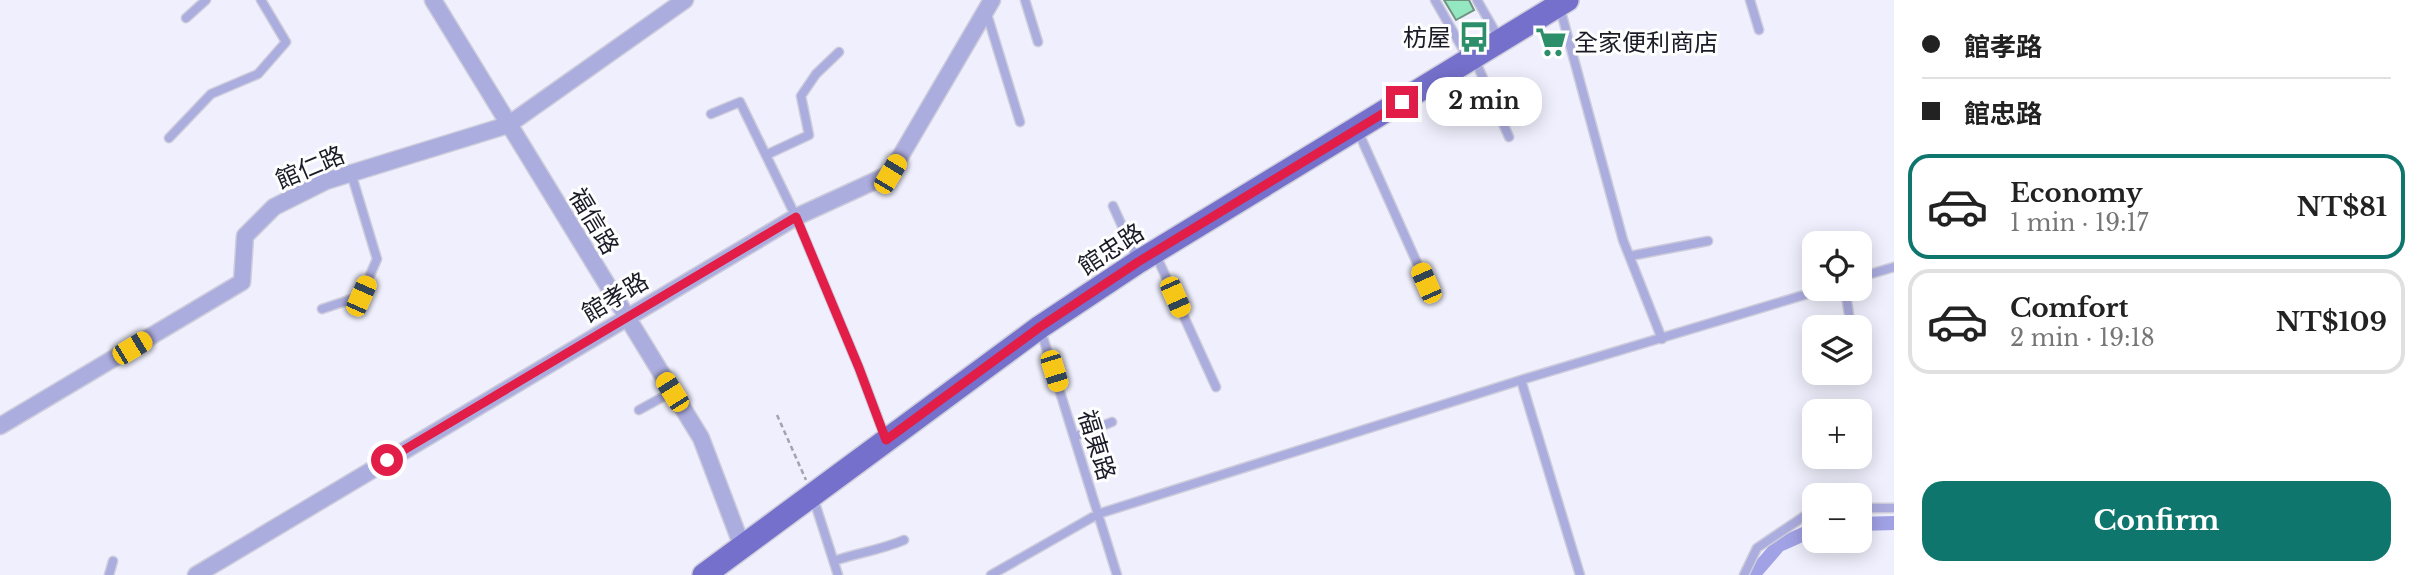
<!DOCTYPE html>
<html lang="en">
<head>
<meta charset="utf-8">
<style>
	:root { --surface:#fff; --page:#f2f2f2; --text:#222; --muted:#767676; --line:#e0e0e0; --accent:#0f766e }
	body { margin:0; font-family:"Libre Baskerville","Noto Sans TC",serif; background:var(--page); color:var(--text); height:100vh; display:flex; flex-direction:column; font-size:26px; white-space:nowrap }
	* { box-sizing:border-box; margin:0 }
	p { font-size:23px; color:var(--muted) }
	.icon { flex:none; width:38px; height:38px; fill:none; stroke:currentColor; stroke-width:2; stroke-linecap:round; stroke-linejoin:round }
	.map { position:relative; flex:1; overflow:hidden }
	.sheet { display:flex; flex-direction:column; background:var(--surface); width:525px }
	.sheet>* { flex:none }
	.top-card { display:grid; align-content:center; height:154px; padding:0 28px; background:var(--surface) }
	.buttons { position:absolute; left:1802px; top:231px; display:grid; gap:14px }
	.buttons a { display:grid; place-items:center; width:70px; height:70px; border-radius:14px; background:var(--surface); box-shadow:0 4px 18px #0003; font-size:35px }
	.end { position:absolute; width:32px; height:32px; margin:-16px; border:9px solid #e11d48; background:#fff; box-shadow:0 0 0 4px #fff }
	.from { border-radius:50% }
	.bubble { position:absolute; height:49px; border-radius:21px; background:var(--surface); box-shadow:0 4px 18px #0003; font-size:23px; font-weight:700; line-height:49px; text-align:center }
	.car { position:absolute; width:21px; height:42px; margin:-21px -10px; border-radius:9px; box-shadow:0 0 5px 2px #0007; background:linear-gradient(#f5c518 24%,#345 0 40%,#f5c518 0 76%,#345 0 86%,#f5c518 0) }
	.top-card b { display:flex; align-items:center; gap:24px; height:66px; font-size:26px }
	.top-card b+b { border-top:2px solid var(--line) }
	.top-card i { width:18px; height:18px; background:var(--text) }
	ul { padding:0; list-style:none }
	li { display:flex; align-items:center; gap:21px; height:105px; margin:0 14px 10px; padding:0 14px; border:4px solid var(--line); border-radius:21px }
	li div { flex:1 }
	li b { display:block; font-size:26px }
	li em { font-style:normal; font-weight:700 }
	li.selected { border-color:var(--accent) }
	li>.icon { width:63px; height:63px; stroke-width:1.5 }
	.button { display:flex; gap:14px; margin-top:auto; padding:14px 28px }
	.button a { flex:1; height:80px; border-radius:21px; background:var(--accent); color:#fff; font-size:28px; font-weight:700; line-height:80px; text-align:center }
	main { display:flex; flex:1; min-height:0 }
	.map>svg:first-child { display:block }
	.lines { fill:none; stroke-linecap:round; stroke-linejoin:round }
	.canal { stroke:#a1a1e6; stroke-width:14 }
	.building { fill:#93e8c1; stroke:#709281; stroke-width:2 }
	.service-casing { stroke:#cdcddb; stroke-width:11 }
	.minor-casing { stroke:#cdcddb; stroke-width:19 }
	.primary-casing { stroke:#cdcddb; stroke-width:26 }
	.path { stroke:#a4a4b1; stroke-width:2.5; stroke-dasharray:5 3.5; stroke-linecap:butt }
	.service { stroke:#acaddf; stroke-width:8 }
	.minor { stroke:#acaddf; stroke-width:16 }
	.primary { stroke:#7570cb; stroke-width:23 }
	.route { stroke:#e11d48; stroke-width:9 }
	.labels { text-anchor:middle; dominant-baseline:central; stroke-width:6; stroke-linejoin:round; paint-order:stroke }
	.poi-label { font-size:24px; fill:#1b1b27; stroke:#fefefe; text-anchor:end }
	.street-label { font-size:24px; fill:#1b1b27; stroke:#fefefe }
</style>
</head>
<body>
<main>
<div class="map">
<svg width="1894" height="575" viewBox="0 0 1894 575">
	<rect width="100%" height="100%" fill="#efeffd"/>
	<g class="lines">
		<!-- canal -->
		<path class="canal" d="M1860,524L1894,523
			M1753,575L1779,545L1815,529"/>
	</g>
	<!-- building -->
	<path class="building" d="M1444,0H1469L1474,10L1456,20Z"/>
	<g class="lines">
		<defs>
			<path id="service" d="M1025,0L1038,42
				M1435,0L1468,58
				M1477,0L1500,40
				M1750,0L1759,30
				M1560,8L1623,240L1662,339
				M986,11L1020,122
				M186,18L206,0
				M1475,60L1509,137
				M711,114L740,102L796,217L859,368L885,437
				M1357,129L1426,283
				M169,138L211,94L258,74L286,42L261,0
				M766,155L809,135L801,96L816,74L839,52
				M1113,206L1137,259
				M1155,253L1216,387
				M1630,256L1708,241
				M1860,277L1894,267
				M1845,289L1851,327
				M322,309L361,296L377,259L351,173
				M1041,331L1117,575
				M1521,380L1580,575
				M639,410L672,392
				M1074,437L1112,422
				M813,497L838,575
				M1860,508H1894
				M834,561C857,553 881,550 904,540
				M109,575L113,561
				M991,575L1098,514L1521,380L1824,289
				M1744,575L1757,548L1803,517L1815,515"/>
			<path id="minor" d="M433,0L701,438L742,546
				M0,426L242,282L245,236L274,207L326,181L508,125L685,0
				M196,575L796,217L890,174L992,0"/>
			<path id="primary" d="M704,575L1040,327L1138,262L1567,0"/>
		</defs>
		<!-- service casing -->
		<use href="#service" class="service-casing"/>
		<!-- minor casing -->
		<use href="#minor" class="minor-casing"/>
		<!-- primary casing -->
		<use href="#primary" class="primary-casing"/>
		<!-- path -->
		<path class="path" d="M777,415L806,480"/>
		<!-- service -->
		<use href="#service" class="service"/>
		<!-- minor -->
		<use href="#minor" class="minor"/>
		<!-- primary -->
		<use href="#primary" class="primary"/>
	</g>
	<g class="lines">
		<!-- route -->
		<path class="route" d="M387,460L796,217L859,368L886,440L1040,327L1138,262L1402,102"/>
	</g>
	<!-- icons -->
	<defs>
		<symbol id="bus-bare" viewBox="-9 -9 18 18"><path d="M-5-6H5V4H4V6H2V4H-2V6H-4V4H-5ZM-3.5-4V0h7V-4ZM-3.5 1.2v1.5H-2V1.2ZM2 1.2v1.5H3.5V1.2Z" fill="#2d8f69" stroke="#fefefe" stroke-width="2.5" paint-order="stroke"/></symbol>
		<symbol id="supermarket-bare" viewBox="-9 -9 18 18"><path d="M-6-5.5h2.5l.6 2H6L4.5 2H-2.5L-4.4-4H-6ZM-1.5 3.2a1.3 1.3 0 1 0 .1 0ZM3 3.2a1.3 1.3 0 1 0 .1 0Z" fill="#2d8f69" stroke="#fefefe" stroke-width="2.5" paint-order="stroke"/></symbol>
	</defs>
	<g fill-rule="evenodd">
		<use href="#bus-bare" x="1452" y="15" width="44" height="44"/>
		<use href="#supermarket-bare" x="1529" y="20" width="44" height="44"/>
	</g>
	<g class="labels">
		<!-- poi labels -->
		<g class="poi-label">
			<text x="1451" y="37">枋屋</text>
			<text x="1574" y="42" text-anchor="start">全家便利商店</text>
		</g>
		<!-- street labels -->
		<g class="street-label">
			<text transform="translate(310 167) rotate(-23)">館仁路</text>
			<text transform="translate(594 221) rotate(59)">福信路</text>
			<text transform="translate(1111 249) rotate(-33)">館忠路</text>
			<text transform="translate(615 297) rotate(-31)">館孝路</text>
			<text transform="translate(1097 445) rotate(73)">福東路</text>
		</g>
	</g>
</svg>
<div class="buttons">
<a><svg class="icon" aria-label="locate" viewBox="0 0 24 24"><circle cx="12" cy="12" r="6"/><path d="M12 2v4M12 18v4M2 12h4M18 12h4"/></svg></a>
<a><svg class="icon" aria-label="layers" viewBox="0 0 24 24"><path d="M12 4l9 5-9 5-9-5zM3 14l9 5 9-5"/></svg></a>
<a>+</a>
<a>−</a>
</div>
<i class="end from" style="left:387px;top:460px"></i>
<i class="end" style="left:1402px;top:102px"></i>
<div class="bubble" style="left:1426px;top:77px;width:116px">2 min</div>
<i class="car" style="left:890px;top:174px;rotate:31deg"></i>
<i class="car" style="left:1426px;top:283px;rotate:336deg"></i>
<i class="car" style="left:361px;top:296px;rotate:24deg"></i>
<i class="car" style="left:1175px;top:297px;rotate:156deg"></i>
<i class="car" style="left:132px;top:348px;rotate:59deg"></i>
<i class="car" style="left:1054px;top:371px;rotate:163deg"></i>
<i class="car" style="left:672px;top:392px;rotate:328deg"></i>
</div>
<section class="sheet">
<div class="top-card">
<b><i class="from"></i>館孝路</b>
<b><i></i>館忠路</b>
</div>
<ul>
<li class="selected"><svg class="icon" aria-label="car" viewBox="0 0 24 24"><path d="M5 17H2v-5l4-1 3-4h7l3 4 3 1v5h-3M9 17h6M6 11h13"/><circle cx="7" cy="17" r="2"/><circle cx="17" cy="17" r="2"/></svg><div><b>Economy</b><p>1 min · 19:17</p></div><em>NT$81</em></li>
<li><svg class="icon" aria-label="car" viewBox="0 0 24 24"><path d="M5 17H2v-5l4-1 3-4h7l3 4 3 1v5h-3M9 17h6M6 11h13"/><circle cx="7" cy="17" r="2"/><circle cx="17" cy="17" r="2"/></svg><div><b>Comfort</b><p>2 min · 19:18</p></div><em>NT$109</em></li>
</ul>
<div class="button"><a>Confirm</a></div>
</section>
</main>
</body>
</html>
